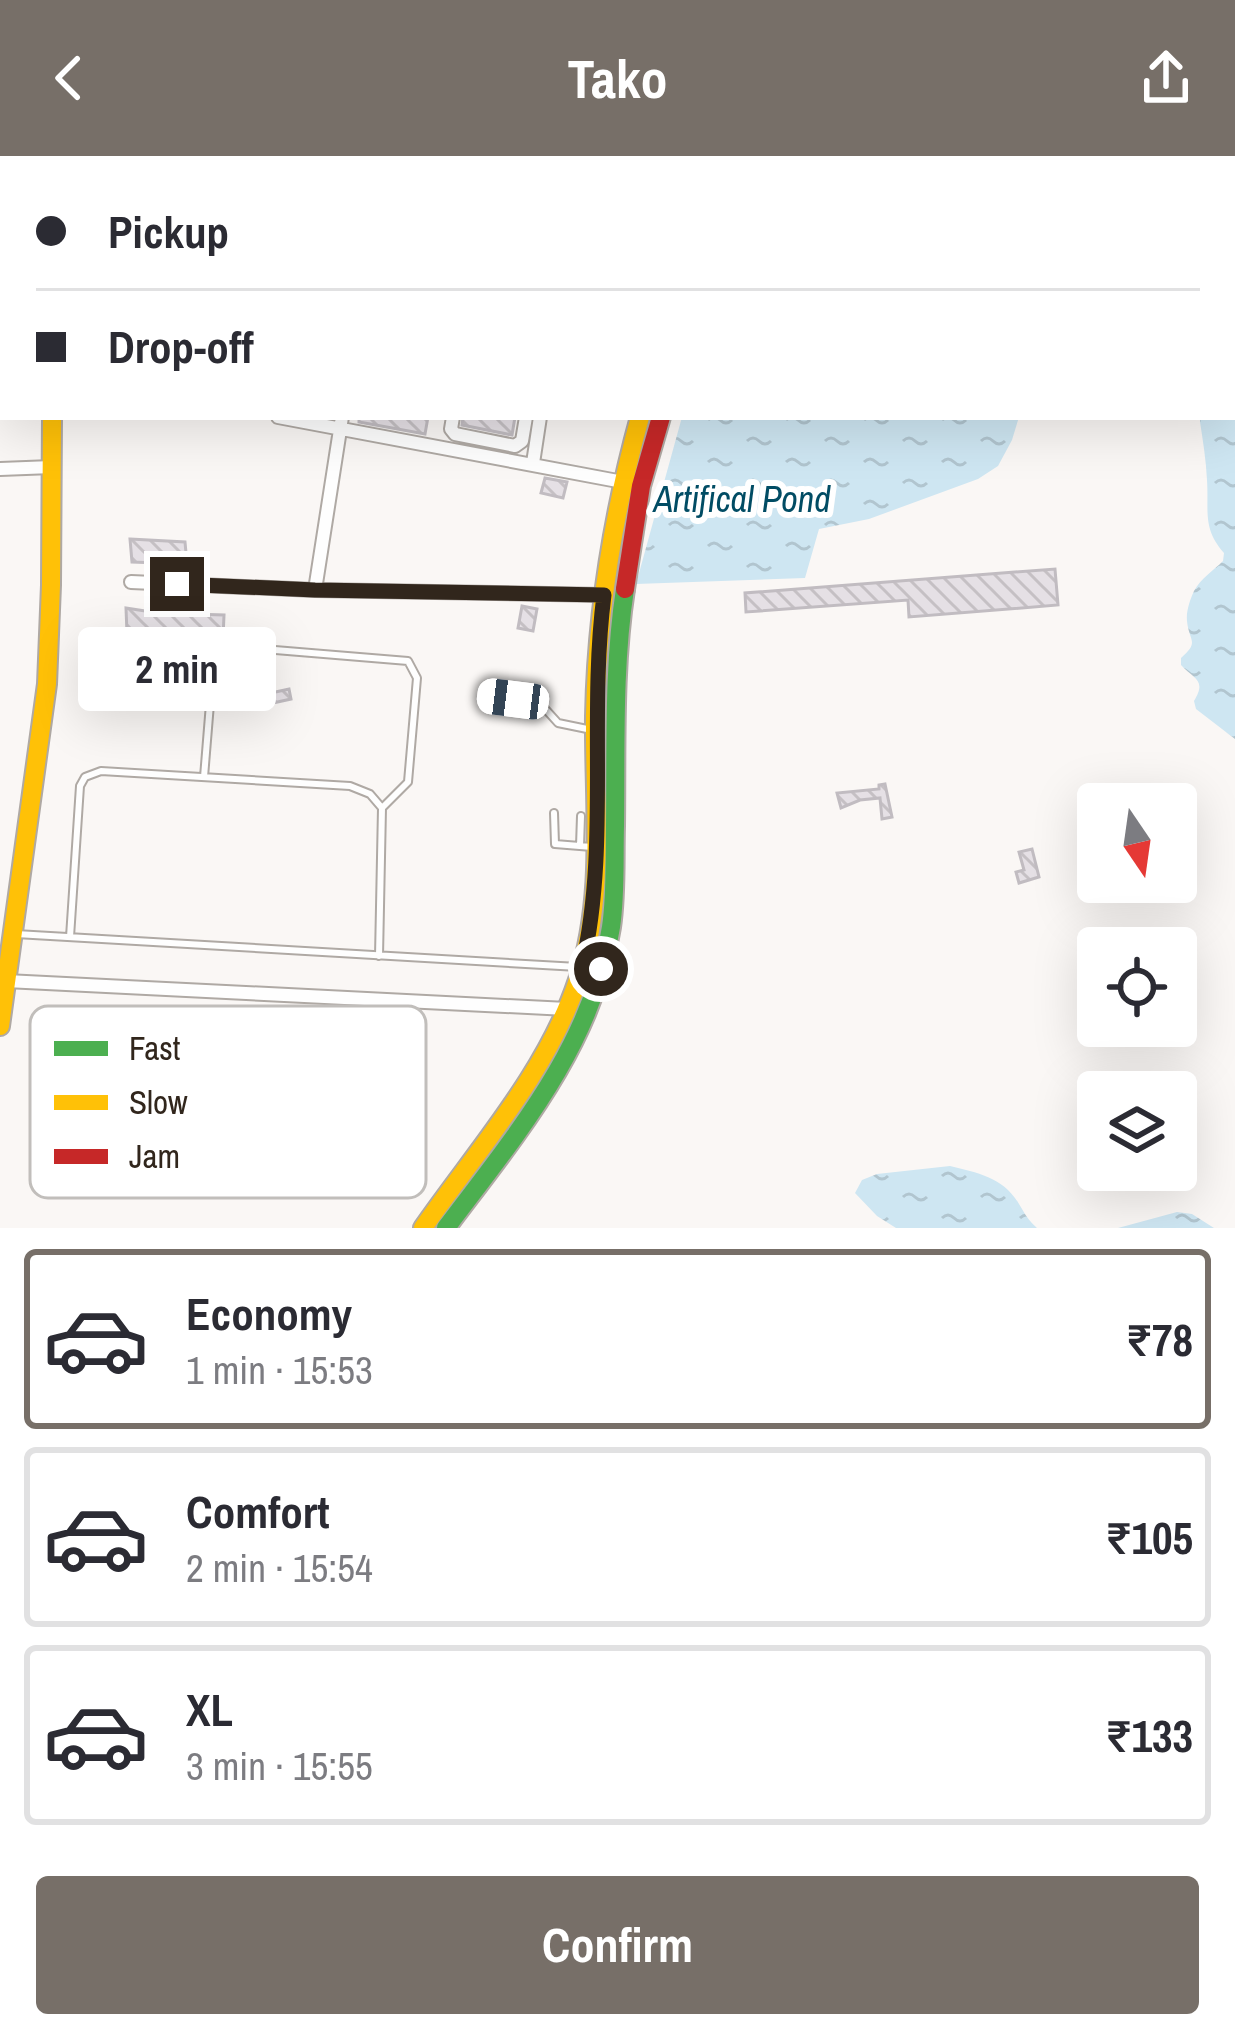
<!DOCTYPE html>
<html lang="en">
<head>
<meta charset="utf-8">
<style>
	:root { --surface:#fff; --page:#f7f7f7; --text:#2b2b33; --muted:#7c7c81; --line:#e1e1e2; --accent:#776f68 }
	body { margin:0; font-family:"Archivo Narrow",sans-serif; background:var(--page); color:var(--text); height:100vh; display:flex; flex-direction:column; font-size:45px; white-space:nowrap }
	* { box-sizing:border-box; margin:0 }
	p { font-size:39px; color:var(--muted) }
	.icon { flex:none; width:66px; height:66px; fill:none; stroke:currentColor; stroke-width:2; stroke-linecap:round; stroke-linejoin:round }
	.map { position:relative; height:1072px; overflow:hidden }
	.panel { display:flex; flex-direction:column; background:var(--surface); flex:1 }
	.panel>* { flex:none }
	.top-card { position:absolute; left:0px; top:0px; width:1236px; height:264px; box-shadow:0 12px 48px #0002; display:grid; align-content:center; height:264px; padding:0 36px; background:var(--surface) }
	.needle { width:78px; rotate:167deg }
	.controls { position:absolute; left:1077px; top:627px; display:grid; gap:24px }
	.controls a { display:grid; place-items:center; width:120px; height:120px; border-radius:12px; background:var(--surface); box-shadow:0 12px 48px #0002; font-size:60px }
	.end { position:absolute; width:54px; height:54px; margin:-27px; border:15px solid #31261c; background:#fff; box-shadow:0 0 0 6px #fff }
	.from { border-radius:50% }
	.bubble { position:absolute; height:84px; border-radius:12px; background:var(--surface); box-shadow:0 12px 48px #0002; font-size:39px; font-weight:700; line-height:84px; text-align:center }
	.car { position:absolute; width:36px; height:72px; margin:-36px -18px; border-radius:15px; box-shadow:0 0 9px 3px #0007; background:linear-gradient(#fff 24%,#345 0 40%,#fff 0 76%,#345 0 86%,#fff 0) }
	.top-card b { display:flex; align-items:center; gap:42px; height:114px; font-size:45px }
	.top-card b+b { border-top:3px solid var(--line) }
	.top-card i { width:30px; height:30px; background:var(--text) }
	ul { padding:21px 0 0; list-style:none }
	li { display:flex; align-items:center; gap:36px; height:180px; margin:0 24px 18px; padding:0 12px; border:6px solid var(--line); border-radius:12px }
	li div { flex:1 }
	li b { display:block; font-size:45px }
	li em { font-style:normal; font-weight:700 }
	li.current { border-color:var(--accent) }
	li>.icon { width:108px; height:108px; stroke-width:1.5 }
	.button { display:flex; gap:24px; margin-top:auto; padding:24px 36px }
	.button a { flex:1; height:138px; border-radius:12px; background:var(--accent); color:#fff; font-size:48px; font-weight:700; line-height:138px; text-align:center }
	header { display:flex; justify-content:space-between; align-items:center; height:156px; padding:0 36px; background:var(--accent); color:#fff; font-size:54px; font-weight:700 }
	.map>svg:first-child { display:block }
	.water { fill:url(#water-ripples) }
	.building { fill:url(#building-back-hatch); stroke:#c1bcc1; stroke-width:3 }
	.lines { fill:none; stroke-linecap:round; stroke-linejoin:round }
	.lane-casing { stroke:#afa9a4; stroke-width:10 }
	.street-casing { stroke:#afa9a4; stroke-width:16 }
	.fast-casing { stroke:#afa9a4; stroke-width:22 }
	.slow-casing { stroke:#afa9a4; stroke-width:22 }
	.jam-casing { stroke:#afa9a4; stroke-width:22 }
	.lane { stroke:#fefefe; stroke-width:6 }
	.street { stroke:#fefefe; stroke-width:12 }
	.fast { stroke:#4caf50; stroke-width:18 }
	.slow { stroke:#ffc107; stroke-width:18 }
	.jam { stroke:#c62828; stroke-width:18 }
	.route { stroke:#31261c; stroke-width:15 }
	.labels { text-anchor:middle; dominant-baseline:central; stroke-width:12; stroke-linejoin:round; paint-order:stroke }
	.water-label { font-size:36px; font-style:italic; fill:#014c64; stroke:#fff }
	.key { fill:#fff; stroke:#c1bebb; stroke-width:3 }
	.key-label { font-size:33px; fill:#31261c }
</style>
</head>
<body>
<header><svg class="icon" aria-label="back" viewBox="0 0 24 24"><path d="M15 5l-7 7 7 7"/></svg>Tako<svg class="icon" aria-label="share" viewBox="0 0 24 24"><path d="M12 15V3M7 8l5-5 5 5M5 13v7h14v-7"/></svg></header>
<div class="map">
<svg width="1235" height="1072" viewBox="0 0 1235 1072">
	<defs>
		<pattern id="water-ripples" width="26" height="14" patternUnits="userSpaceOnUse" patternTransform="scale(3)"><rect width="26" height="14" fill="#cee6f2"/><path d="M2 4q2-2 4 0t4 0M15 11q2-2 4 0t4 0" fill="none" stroke="#b1c5cf"/></pattern>
		<pattern id="building-back-hatch" width="6" height="6" patternUnits="userSpaceOnUse" patternTransform="scale(3)"><rect width="6" height="6" fill="#e5e0e5"/><path d="M-1 5l2 2M0 0l6 6M5-1l2 2" fill="none" stroke="#c5c0c4"/></pattern>
	</defs>
	<rect width="100%" height="100%" fill="#faf7f5"/>
	<!-- water -->
	<path class="water" d="M1233,158H1235V583L1196,553L1194,545C1207,524 1194,523 1181,509V502C1200,485 1189,486 1187,465C1186,455 1190,444 1194,435C1201,422 1213,415 1223,405L1224,397C1202,372 1209,355 1207,324C1206,304 1203,285 1200,266V261H1233Z
		M682,261H1019L1012,284L998,310L978,323L869,363L819,373L805,422L636,428Z
		M950,1010C978,1017 1003,1021 1019,1048C1025,1058 1028,1064 1037,1072H896L877,1060L855,1037L862,1024L877,1018Z
		M1177,1056L1192,1058L1214,1072H1118Z"/>
	<!-- building -->
	<path class="building" d="M359,261H428L425,278L359,266Z
		M463,261H515L512,279L462,269Z
		M545,322L567,326L563,342L541,337Z
		M130,383L185,386L187,408L132,406Z
		M1055,413L1058,449L909,461L908,444L746,456L745,437Z
		M522,450L537,453L533,475L518,472Z
		M126,452L158,457L224,459L223,482L127,477Z
		M289,533L291,543L264,549L262,539Z
		M885,628L892,661L882,663L880,642L860,644L841,652L837,637L879,633V629Z
		M1032,693L1039,721L1019,727L1016,716L1024,714L1019,696Z"/>
	<g class="lines">
		<defs>
			<path id="lane" d="M189,3L190,0
				M486,540L539,546L558,567L592,574
				M204,621L214,499L227,490L408,505L417,522L408,626L382,652
				M554,657L555,688L592,691
				M580,690L581,660
				M16,778L578,811
				M70,781L80,630L85,621L101,615L350,630L370,638L382,652L379,800"/>
			<path id="street" d="M230,0L247,3
				M52,3V0
				M384,3L385,0
				M488,3V0
				M583,3L584,0
				M673,3L674,0
				M0,101L3,100
				M278,261L623,326
				M453,261L451,273L455,278L515,290L522,285L526,261
				M533,307L540,261
				M0,313L52,311
				M131,426L315,434L604,439
				M315,434L342,261
				M6,825L567,853"/>
			<path id="fast" d="M775,3L777,0
				M446,1072C515,980 593,889 611,771C616,738 614,703 615,670C616,591 613,511 625,433"/>
			<path id="slow" d="M757,3L758,0
				M0,870L47,528L51,429L52,261
				M423,1072C478,993 547,917 578,824C606,739 594,648 595,560C597,458 613,359 640,261"/>
			<path id="jam" d="M625,433L641,330L661,261"/>
		</defs>
		<!-- lane casing -->
		<use href="#lane" class="lane-casing"/>
		<!-- street casing -->
		<use href="#street" class="street-casing"/>
		<!-- fast casing -->
		<use href="#fast" class="fast-casing"/>
		<!-- slow casing -->
		<use href="#slow" class="slow-casing"/>
		<!-- jam casing -->
		<use href="#jam" class="jam-casing"/>
		<!-- lane -->
		<use href="#lane" class="lane"/>
		<!-- street -->
		<use href="#street" class="street"/>
		<!-- fast -->
		<use href="#fast" class="fast"/>
		<!-- slow -->
		<use href="#slow" class="slow"/>
		<!-- jam -->
		<use href="#jam" class="jam"/>
	</g>
	<g class="lines">
		<!-- route -->
		<path class="route" d="M177,428L315,434L604,439C588,562 610,691 582,811L601,813"/>
	</g>
	<g class="labels">
		<!-- water labels -->
		<g class="water-label">
			<text x="742" y="343">Artifical Pond</text>
		</g>
	</g>
	<!-- legend -->
	<rect x="30" y="850" width="396" height="192" rx="18" class="key"/>
	<rect x="54" y="885" width="54" height="15" fill="#4caf50"/>
	<rect x="54" y="939" width="54" height="15" fill="#ffc107"/>
	<rect x="54" y="993" width="54" height="15" fill="#c62828"/>
	<g class="key-label">
		<text x="129" y="904">Fast</text>
		<text x="129" y="958">Slow</text>
		<text x="129" y="1012">Jam</text>
	</g>
</svg>
<div class="controls">
<a><svg class="needle" viewBox="-14 -14 28 28"><path d="M0-13l5 13h-10z" fill="#e53935"/><path d="M0 13l5-13h-10z" fill="#7c7c81"/></svg></a>
<a><svg class="icon" aria-label="locate" viewBox="0 0 24 24"><circle cx="12" cy="12" r="6"/><path d="M12 2v4M12 18v4M2 12h4M18 12h4"/></svg></a>
<a><svg class="icon" aria-label="layers" viewBox="0 0 24 24"><path d="M12 4l9 5-9 5-9-5zM3 14l9 5 9-5"/></svg></a>
</div>
<i class="end from" style="left:601px;top:813px"></i>
<i class="end" style="left:177px;top:428px"></i>
<div class="bubble" style="left:78px;top:471px;width:198px">2 min</div>
<i class="car" style="left:513px;top:543px;rotate:277deg"></i>
<div class="top-card">
<b><i class="from"></i>Pickup</b>
<b><i></i>Drop-off</b>
</div>
</div>
<section class="panel">
<ul>
<li class="current"><svg class="icon" aria-label="car" viewBox="0 0 24 24"><path d="M5 17H2v-5l4-1 3-4h7l3 4 3 1v5h-3M9 17h6M6 11h13"/><circle cx="7" cy="17" r="2"/><circle cx="17" cy="17" r="2"/></svg><div><b>Economy</b><p>1 min · 15:53</p></div><em>₹78</em></li>
<li><svg class="icon" aria-label="car" viewBox="0 0 24 24"><path d="M5 17H2v-5l4-1 3-4h7l3 4 3 1v5h-3M9 17h6M6 11h13"/><circle cx="7" cy="17" r="2"/><circle cx="17" cy="17" r="2"/></svg><div><b>Comfort</b><p>2 min · 15:54</p></div><em>₹105</em></li>
<li><svg class="icon" aria-label="car" viewBox="0 0 24 24"><path d="M5 17H2v-5l4-1 3-4h7l3 4 3 1v5h-3M9 17h6M6 11h13"/><circle cx="7" cy="17" r="2"/><circle cx="17" cy="17" r="2"/></svg><div><b>XL</b><p>3 min · 15:55</p></div><em>₹133</em></li>
</ul>
<div class="button"><a>Confirm</a></div>
</section>
</body>
</html>
